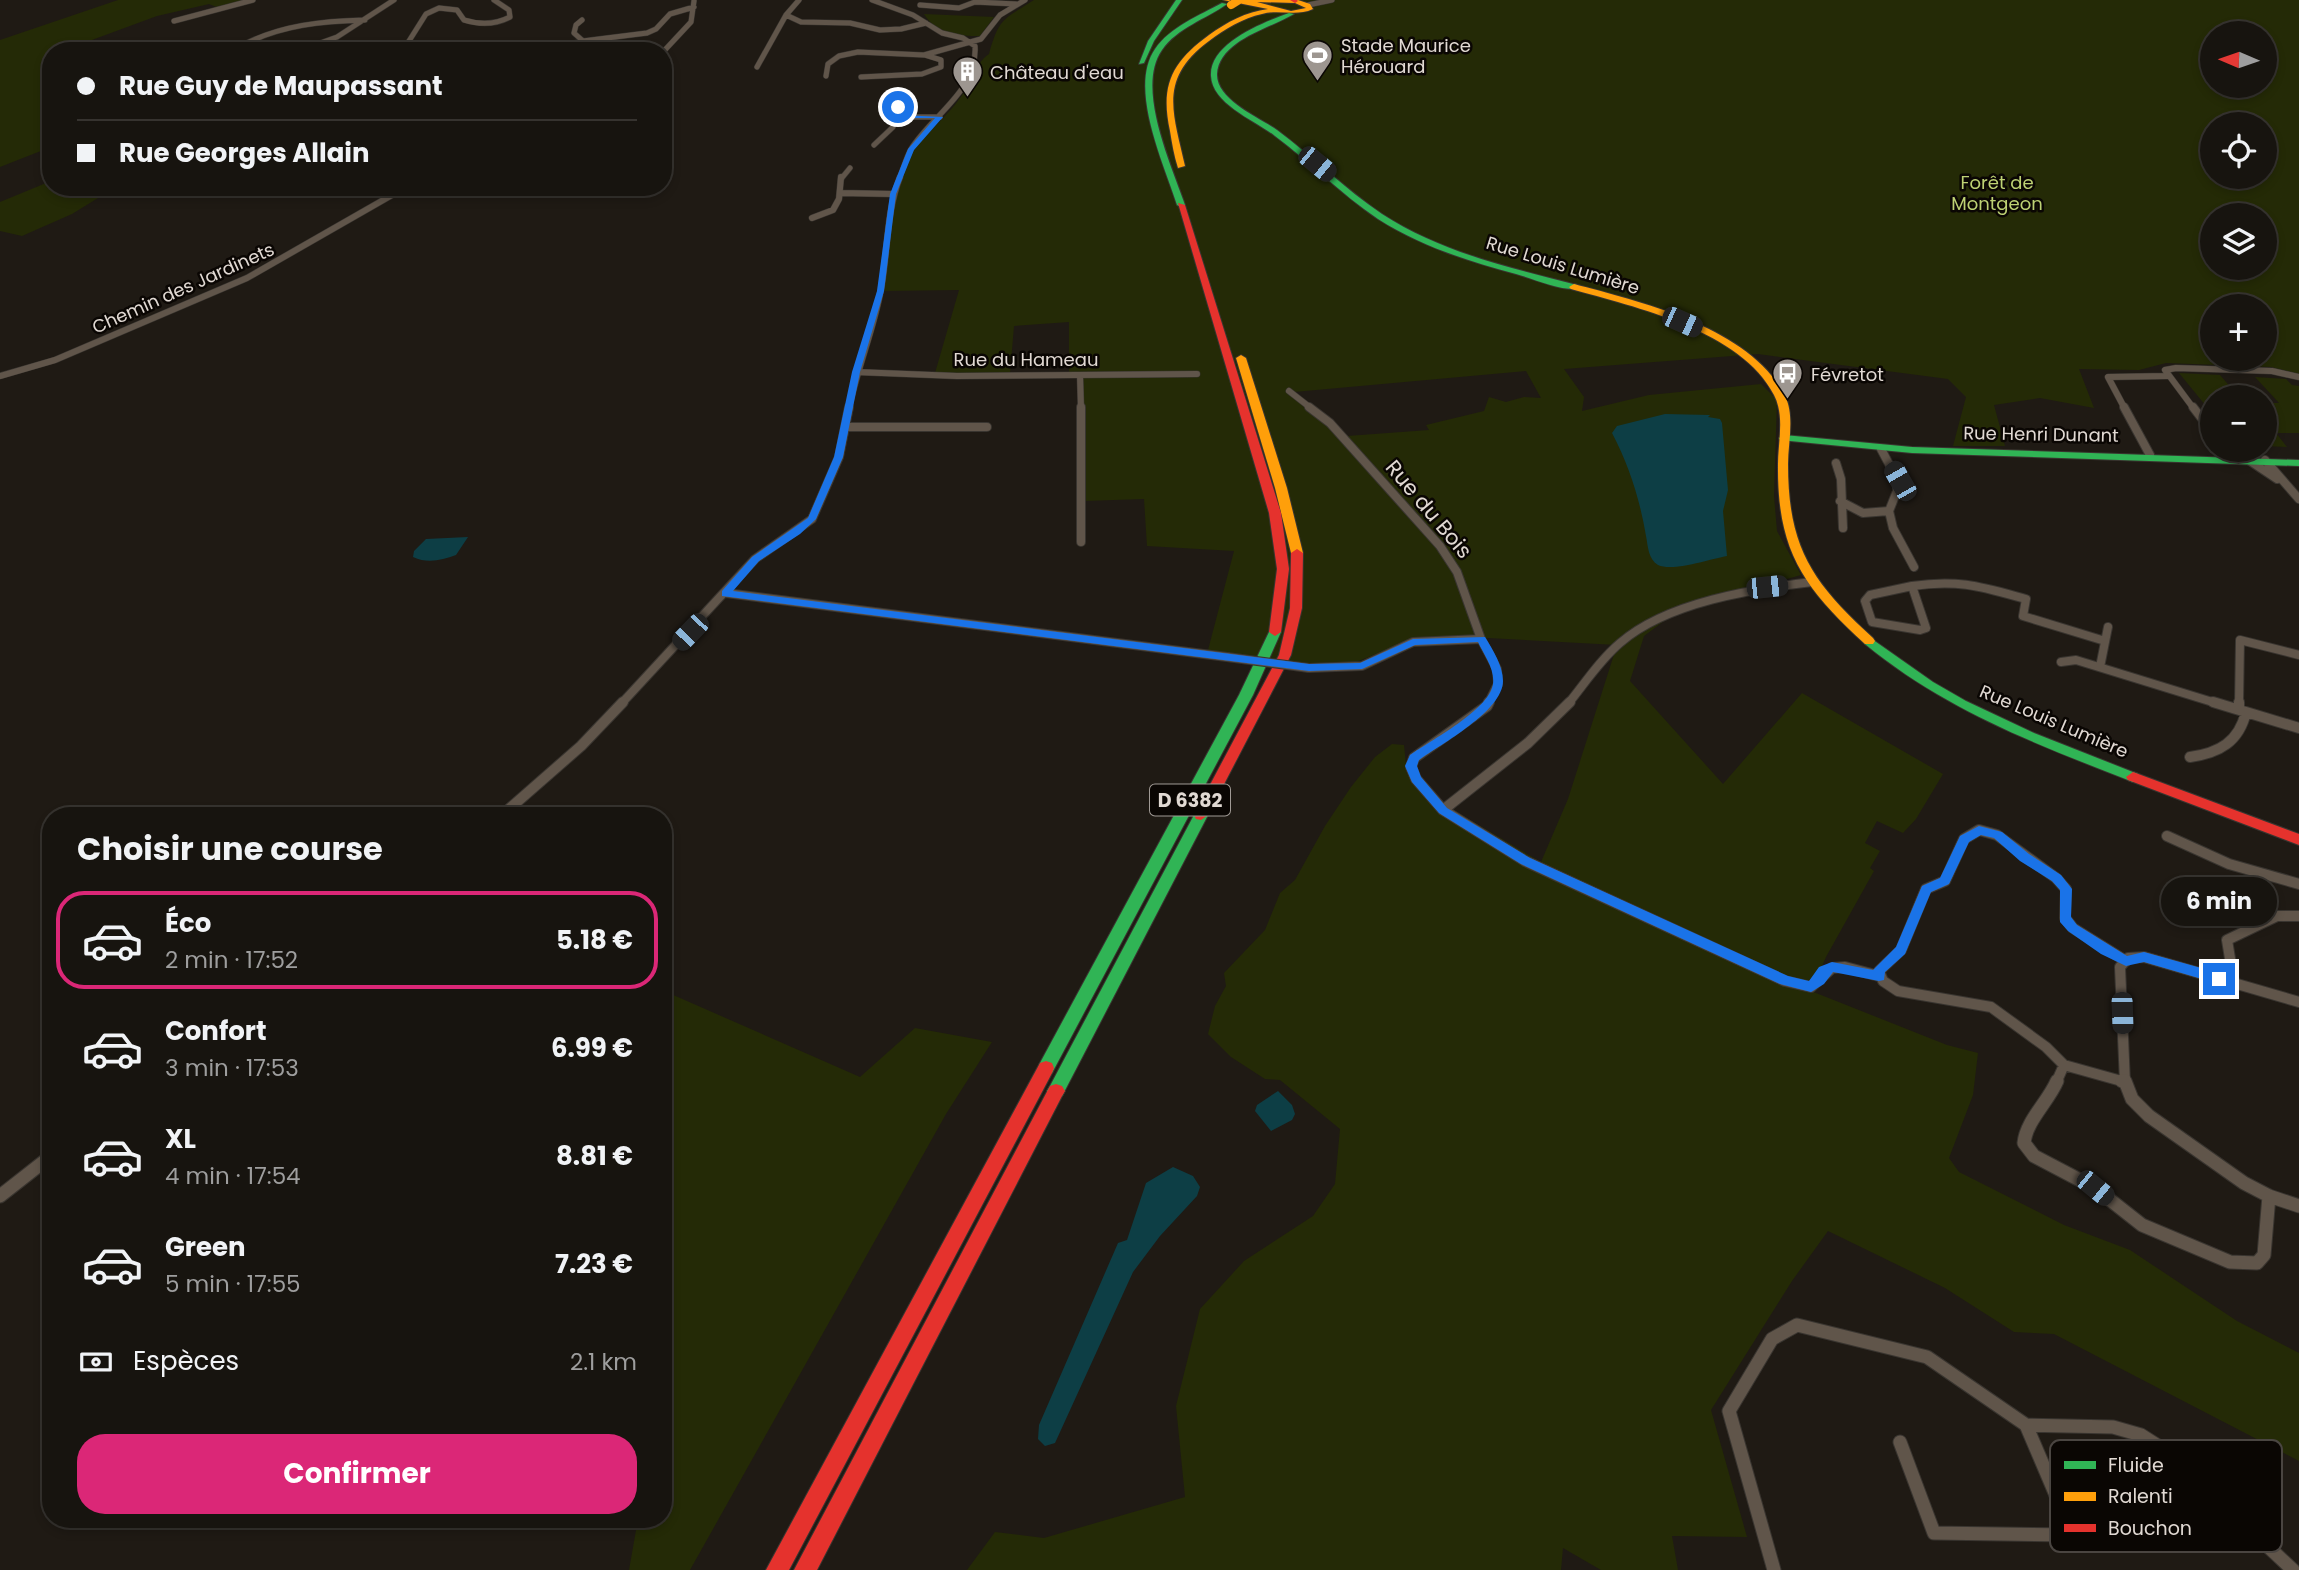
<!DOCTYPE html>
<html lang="fr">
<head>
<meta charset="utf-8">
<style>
	:root { --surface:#17140f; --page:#24211d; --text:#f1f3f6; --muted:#9e9e9e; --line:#36332f; --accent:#db2777 }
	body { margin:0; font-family:Poppins,sans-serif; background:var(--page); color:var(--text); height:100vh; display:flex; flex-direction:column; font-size:26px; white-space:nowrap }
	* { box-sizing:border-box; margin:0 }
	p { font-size:23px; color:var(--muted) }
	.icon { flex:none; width:38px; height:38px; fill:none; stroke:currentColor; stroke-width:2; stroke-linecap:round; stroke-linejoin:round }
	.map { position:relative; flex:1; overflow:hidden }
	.sheet { position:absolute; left:42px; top:807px; width:630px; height:721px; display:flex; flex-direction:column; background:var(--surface); border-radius:28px; box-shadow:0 4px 10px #0003,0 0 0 2px var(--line) }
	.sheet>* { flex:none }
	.banner { position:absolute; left:42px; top:42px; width:630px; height:154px; border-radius:28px; box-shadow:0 4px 10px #0003,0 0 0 2px var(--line); display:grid; align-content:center; height:154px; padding:0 35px; background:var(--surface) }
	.needle { width:46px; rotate:272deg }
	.buttons { position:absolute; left:2200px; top:21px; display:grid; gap:14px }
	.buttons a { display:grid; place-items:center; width:77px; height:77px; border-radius:50%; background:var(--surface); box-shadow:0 4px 10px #0003,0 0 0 2px var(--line); font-size:35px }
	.end { position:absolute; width:32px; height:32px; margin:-16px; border:9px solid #1a73e8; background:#fff; box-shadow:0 0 0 4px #fff }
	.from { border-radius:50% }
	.bubble { position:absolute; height:49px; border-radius:24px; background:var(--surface); box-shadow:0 4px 10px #0003,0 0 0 2px var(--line); font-size:23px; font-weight:700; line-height:49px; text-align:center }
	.car { position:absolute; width:21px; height:42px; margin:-21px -10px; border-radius:9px; box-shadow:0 0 5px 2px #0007; background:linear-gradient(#222 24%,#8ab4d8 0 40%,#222 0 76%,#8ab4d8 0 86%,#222 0) }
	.banner b { display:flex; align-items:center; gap:24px; height:66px; font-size:26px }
	.banner b+b { border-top:2px solid var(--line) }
	.banner i { width:18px; height:18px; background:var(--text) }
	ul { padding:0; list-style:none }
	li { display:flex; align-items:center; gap:21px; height:98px; margin:0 14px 10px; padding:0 21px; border:4px solid transparent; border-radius:28px }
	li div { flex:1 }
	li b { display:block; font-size:26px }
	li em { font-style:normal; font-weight:700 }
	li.on { border-color:var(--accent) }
	li>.icon { width:63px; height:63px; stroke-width:1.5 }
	h2 { padding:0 35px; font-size:32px; line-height:84px }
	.pay { display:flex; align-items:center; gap:18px; height:77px; padding:0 35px; font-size:26px }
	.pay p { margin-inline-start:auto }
	.cta { display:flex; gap:14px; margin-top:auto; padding:14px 35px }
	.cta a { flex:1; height:80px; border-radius:28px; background:var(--accent); color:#fff; font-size:28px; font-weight:700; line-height:80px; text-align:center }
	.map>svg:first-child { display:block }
	.green { fill:#242a06; fill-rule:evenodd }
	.water { fill:#0d3e45 }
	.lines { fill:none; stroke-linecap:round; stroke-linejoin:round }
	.street-far4-casing { stroke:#393530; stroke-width:6 }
	.street-far3-casing { stroke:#393530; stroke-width:7 }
	.street-far2-casing { stroke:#393530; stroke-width:10 }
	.street-far1-casing { stroke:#393530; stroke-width:12 }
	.street-casing { stroke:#393530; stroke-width:15 }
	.fast-casing { stroke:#393530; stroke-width:2 }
	.slow-casing { stroke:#393530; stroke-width:2 }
	.jam-casing { stroke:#393530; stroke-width:2 }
	.street-far4 { stroke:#60554a; stroke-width:5 }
	.street-far3 { stroke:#60554a; stroke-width:6 }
	.street-far2 { stroke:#60554a; stroke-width:8 }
	.street-far1 { stroke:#60554a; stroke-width:10 }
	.street { stroke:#60554a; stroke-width:13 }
	.fast { fill:#30b455; fill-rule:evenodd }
	.slow { fill:#ff9f0a; fill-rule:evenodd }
	.jam { fill:#e5322d; fill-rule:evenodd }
	.street-bridge-casing { stroke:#393530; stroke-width:10; stroke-linecap:butt }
	.slow-bridge-casing { stroke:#393530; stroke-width:9; stroke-linecap:butt }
	.street-bridge { stroke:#60554a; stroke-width:8 }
	.slow-bridge { stroke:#ff9f0a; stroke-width:8 }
	.route { fill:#1a73e8 }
	.labels { text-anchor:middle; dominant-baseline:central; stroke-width:5; stroke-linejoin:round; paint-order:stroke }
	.far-poi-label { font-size:18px; fill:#e1d9d3; stroke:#0a0603; text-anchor:start }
	.far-park-label { font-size:18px; fill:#bdd173; stroke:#0a0603 }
	.far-street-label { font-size:18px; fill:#e1d9d3; stroke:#0a0603 }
	.shield { fill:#0a0603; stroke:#a09a95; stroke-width:2 }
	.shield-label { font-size:19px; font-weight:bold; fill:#e1d9d3 }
	.street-label { font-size:21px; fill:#e1d9d3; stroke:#0a0603 }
	.key { fill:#0a0603; stroke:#4a4541; stroke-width:2 }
	.key-label { font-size:19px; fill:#e1d9d3 }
</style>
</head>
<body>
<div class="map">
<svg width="2299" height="1570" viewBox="0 0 2299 1570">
	<rect width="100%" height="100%" fill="#1f1a14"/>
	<!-- green -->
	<path class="green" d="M118,0H251L219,8L209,4L157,16L62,51H51L48,57L51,58V147L0,167V40Z
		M1034,0H2299V374L2271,367L2166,363L2139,370L2079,369L2094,408L2040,398L1994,405L2005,446H1953L1966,397L1948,379L1758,354L1564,369L1584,397L1582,411L1649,395L1761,384L1777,400L1774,496L1777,531L1801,575L1680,609L1644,636L1630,681L1723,784L1802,693L1943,774L1916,819L1903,833L1877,821L1865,843L1880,851L1870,868L1874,871L1826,957L1811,991L1947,1045L1978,1053L1973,1095L1949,1158L1959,1172L2064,1225L2130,1250L2237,1321L2299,1353V1461L2054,1334L2014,1332L1945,1288L1828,1231L1792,1281L1711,1410L1747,1537L1672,1536L1678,1570H1601L1563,1548L1561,1570H967L995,1532L1044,1538L1185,1497L1176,1406L1200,1309L1244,1261L1313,1216L1335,1184L1340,1129L1280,1080L1265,1079L1231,1057L1208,1034L1215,1006L1226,986L1224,973L1265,930L1280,893L1295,880L1325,826L1351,787L1375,757L1392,744L1404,745L1407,774L1455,811L1541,862L1568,799L1617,645L1488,638H1415L1349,665H1323L1208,650L1234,551L1147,546L1144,499L1084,501L1082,374H1069V322L1014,326L1010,374L935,373L959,290L883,291C888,252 890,182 913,150C927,132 947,117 960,98C972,83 972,66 989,54C999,18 1003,20 1034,0ZM2212,33H2264V86H2212ZM2212,124H2264V177H2212ZM2212,215H2264V268H2212ZM2212,306H2264V359H2212ZM1526,371L1541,398L1524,397L1506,402L1489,397L1484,411L1426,425L1429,430L1347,436L1294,392Z
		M924,14L994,17L980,36C959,36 936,34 924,14Z
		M51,181V187H116L72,214L22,236L0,231V202Z
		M2179,373L2220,375L2239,397H2212V410L2205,409L2202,407L2206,406Z
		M2255,377L2286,379L2292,385L2299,386V433H2276L2287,447L2265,446V403H2279Z
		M671,994L860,1077L915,1028L992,1042L946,1114L690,1570H629L638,1519H663V1004Z"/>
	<!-- water -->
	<path class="water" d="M1665,414L1710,415L1708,417L1720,419L1722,423L1728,490L1723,511L1727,556C1710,559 1673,572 1658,565C1648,559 1648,546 1646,536C1640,500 1629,465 1612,433L1617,426Z
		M468,537L456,555C442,560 428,564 413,557L414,551L426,539Z
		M1278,1091L1292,1105L1295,1114L1292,1120L1271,1131L1255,1111L1257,1105Z
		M1173,1167L1193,1176L1200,1187L1197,1196L1160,1236L1133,1272L1055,1443L1045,1446L1038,1439L1039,1425L1118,1243L1127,1240L1146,1183Z"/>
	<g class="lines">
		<defs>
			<path id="street-far4" d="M799,0L786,15L801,22L850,23L880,30L901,29L926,23
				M872,0L913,15L942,33L963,38L975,46C978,91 932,115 911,149C906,158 903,170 899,179
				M920,5L959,8L975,2L1016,4
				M1308,5L1332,0
				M582,20L576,25L574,33L583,41
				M174,21L253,0
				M554,48L583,41L647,33L656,29L670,14L694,7
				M242,51L243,45C281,25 323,21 365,20
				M298,51L337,37L394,0
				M428,51L409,41L426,14L439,8L457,10L464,20C480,25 495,25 510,17L509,10L494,0
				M452,51L510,44L559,50
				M663,52L691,22L694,1
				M757,67L786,15
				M826,76L828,64L839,56L858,52L924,55L981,39L1000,15L1025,0
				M861,77L922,74L941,67V60L925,55
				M897,117H940
				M874,145L893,127L898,107L903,101
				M841,179L850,168"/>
			<path id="street-far3" d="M840,193L893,194
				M812,218L833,210L839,199L841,177
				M856,372L957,376L1197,374
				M1080,375L1081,409
				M0,376L55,360L247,278L406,187
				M1289,391L1312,409
				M849,409C857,368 874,329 881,289C888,252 886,212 900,177
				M2125,409L2108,377L2167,376
				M2194,409L2165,370L2176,368L2272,371L2299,377"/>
			<path id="street-far2" d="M1081,407V542
				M1309,407L1330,423L1440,546L1457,572L1481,639L1497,669L1498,684L1488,704
				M2124,407L2150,455
				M2193,407L2212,432
				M845,427H987
				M1881,449L1897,479V491L1889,511L1893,528L1914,567
				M2227,450L2233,458
				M2247,459L2277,479
				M2265,460L2299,499
				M1836,463L1841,479L1843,528
				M1840,501L1863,513L1889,511
				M1912,586L1926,628L1920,630L1872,622L1865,601L1870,595Z
				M1912,586C1959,579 1982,587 2026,599L2023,616L2105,641
				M726,593L1227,657
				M2061,662L2076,660L2219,704
				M2100,667L2108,627
				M1309,668L1362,666L1413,642L1481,639
				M621,704L755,559L812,519L839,457L849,407
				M1568,704C1585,683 1600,660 1620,643C1667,602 1753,589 1812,582
				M2239,704L2240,640L2299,655"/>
			<path id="street-far1" d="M1489,702L1487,706L1414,758L1411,767L1416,779L1443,810L1525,861L1785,981L1811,987L1832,968L1845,967L1879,976
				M2213,702L2299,728
				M2239,709V702
				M2190,757C2219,753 2239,742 2246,712
				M1443,810L1528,743L1570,702
				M501,816L581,746L623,702
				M2167,836L2229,864L2299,884
				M2234,983L2227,940L2277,916H2299
				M2125,1082L2064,1065L2046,1047L1991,1007L1898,991L1883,981L1879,971L1901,950L1926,889L1945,881L1964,839L1979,830L1997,835L2056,878L2066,889L2065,918L2073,928L2126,961
				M2056,1083L2064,1065
				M2125,1083L2120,967L2128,958L2144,957L2299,1002"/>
			<path id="street" d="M2057,1081C2048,1102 2026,1121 2024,1143L2034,1156L2095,1188L2142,1225L2230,1262L2257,1263L2264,1255L2269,1196
				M2122,1081L2125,1082
				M2125,1081L2132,1099L2149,1116L2244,1183L2269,1196L2299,1206
				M0,1196L51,1156
				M1900,1442L1934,1533L2073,1535L2026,1425L2113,1427L2141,1435L2166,1451L2293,1570
				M1774,1570L1729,1411L1772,1339L1797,1325L1927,1357L2026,1425"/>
			<path id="fast" d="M1176,0H1182L1154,41L1144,63L1139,64L1148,41Z
				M1222,3L1227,4C1206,19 1177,28 1162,50C1135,88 1172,166 1185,205L1181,207L1177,205C1164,164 1128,88 1155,49C1170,27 1200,15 1222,3Z
				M1289,13L1294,14C1271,28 1219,40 1217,74C1216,100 1260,118 1277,130C1313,157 1345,189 1382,214C1440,252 1511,268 1577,285V289C1558,290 1534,279 1516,274C1468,261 1420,246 1378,219C1341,194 1310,162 1275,136C1256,121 1212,104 1211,76C1209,43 1264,22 1289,13Z
				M1784,435L1912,447L2299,460V466L1912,453L1780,440L1779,438Z
				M1275,628L1281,632L1253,695L1052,1073L1046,1075L1040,1073L1038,1068L1040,1063L1239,695L1269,632Z
				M1869,637L1933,682L1966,701L2034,733L2138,774L2140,777L2133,782L2128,780C2033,743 1944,709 1865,644L1863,641Z
				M1201,810L1208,815L1062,1096L1056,1098L1050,1096L1047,1091L1050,1086L1194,815Z"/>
			<path id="slow" d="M1223,0H1298L1310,4L1313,9C1296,17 1279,9 1262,14C1243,18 1225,29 1209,41C1158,79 1173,112 1185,166L1178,168C1174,156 1172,143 1170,131C1160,85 1172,62 1209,35C1227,22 1246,12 1268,9ZM1257,2L1295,3L1306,8L1291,11Z
				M1574,284C1642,302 1751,328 1785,396C1795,416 1788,443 1788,464C1788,549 1813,583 1873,638L1875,641L1873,644H1865C1803,587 1777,551 1778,464C1778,442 1785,416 1774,395C1742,331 1635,307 1571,289L1569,287Z
				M1241,355L1246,358L1287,488L1303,553L1301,555H1293L1291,553L1275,488L1236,358Z"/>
			<path id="jam" d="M1290,0H1297L1298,1L1295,3Z
				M1178,203L1185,205L1281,513L1289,569L1281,632L1275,636L1269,632L1277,569L1269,513Z
				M1297,549L1303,553L1302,608L1291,655L1208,815L1201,820L1196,819L1194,815L1279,655L1290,608L1291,553Z
				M2133,772L2299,834V845L2128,780L2126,777Z
				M1046,1061L1052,1063L1054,1068L1052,1073L789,1570H766L1040,1063Z
				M1056,1084L1062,1086L1065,1091L1062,1096L817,1570H794L1050,1086Z"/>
		</defs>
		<!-- street-far4 casing -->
		<use href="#street-far4" class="street-far4-casing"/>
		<!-- street-far3 casing -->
		<use href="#street-far3" class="street-far3-casing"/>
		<!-- street-far2 casing -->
		<use href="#street-far2" class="street-far2-casing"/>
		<!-- street-far1 casing -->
		<use href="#street-far1" class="street-far1-casing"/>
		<!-- street casing -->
		<use href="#street" class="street-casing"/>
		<!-- fast casing -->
		<use href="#fast" class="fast-casing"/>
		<!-- slow casing -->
		<use href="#slow" class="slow-casing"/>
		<!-- jam casing -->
		<use href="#jam" class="jam-casing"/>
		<!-- street-far4 -->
		<use href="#street-far4" class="street-far4"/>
		<!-- street-far3 -->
		<use href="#street-far3" class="street-far3"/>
		<!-- street-far2 -->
		<use href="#street-far2" class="street-far2"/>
		<!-- street-far1 -->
		<use href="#street-far1" class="street-far1"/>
		<!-- street -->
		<use href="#street" class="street"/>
		<!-- fast -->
		<use href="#fast" class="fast"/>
		<!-- slow -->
		<use href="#slow" class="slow"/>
		<!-- jam -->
		<use href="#jam" class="jam"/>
		<defs>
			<path id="street-bridge" d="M1227,657L1309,668"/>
			<path id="slow-bridge" d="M1231,5L1239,0"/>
		</defs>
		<!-- street-bridge casing -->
		<use href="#street-bridge" class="street-bridge-casing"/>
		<!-- slow-bridge casing -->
		<use href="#slow-bridge" class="slow-bridge-casing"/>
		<!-- street-bridge -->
		<use href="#street-bridge" class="street-bridge"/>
		<!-- slow-bridge -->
		<use href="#slow-bridge" class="slow-bridge"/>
	</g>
	<!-- route -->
	<path class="route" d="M898,105L901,107L900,115L943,117L914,150L896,194L884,291L860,372L843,457L816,519L800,534L759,561L733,591L1309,664L1360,663L1413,639L1485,637C1493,650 1503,666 1503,681C1503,711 1441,744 1419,760L1417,766L1421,777L1447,808L1530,858L1788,976L1809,981L1819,967L1832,962L1873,970L1896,947L1922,886L1940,878L1960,836L1979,826L2002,832L2029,854L2061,875L2072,889L2071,917L2077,925L2127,956L2144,952L2219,973L2225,979L2223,982L2219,984L2144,962L2126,966L2101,954L2068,931L2060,922V890L2052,881L2020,861L1994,838L1981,835L1969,842L1949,884L1931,892L1905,954L1885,972L1884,980L1879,981L1833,972L1824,984L1811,992L1780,984L1521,864L1439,813L1412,782L1405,766L1410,755C1430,741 1490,709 1493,684C1495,669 1484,655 1478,642L1415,645L1362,669L1309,671L722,596V591L752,557L808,518L834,457L852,372L877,291L890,194L908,149L935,118H895V107Z"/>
	<!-- icons -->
	<defs>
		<symbol id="stadium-pin" viewBox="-11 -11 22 30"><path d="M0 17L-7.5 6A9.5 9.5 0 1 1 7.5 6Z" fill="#9d9690" stroke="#0a0603"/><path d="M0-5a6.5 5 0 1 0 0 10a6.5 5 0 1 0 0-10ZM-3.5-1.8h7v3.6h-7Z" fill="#fff"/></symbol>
		<symbol id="building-pin" viewBox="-11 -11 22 30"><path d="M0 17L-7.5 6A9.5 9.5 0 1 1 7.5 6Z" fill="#9d9690" stroke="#0a0603"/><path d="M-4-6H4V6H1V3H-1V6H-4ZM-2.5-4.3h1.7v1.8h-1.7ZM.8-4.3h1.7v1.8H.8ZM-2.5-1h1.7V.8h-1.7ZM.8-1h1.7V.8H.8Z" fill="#fff"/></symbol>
		<symbol id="bus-pin" viewBox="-11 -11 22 30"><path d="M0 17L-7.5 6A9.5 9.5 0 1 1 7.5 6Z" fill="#9d9690" stroke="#0a0603"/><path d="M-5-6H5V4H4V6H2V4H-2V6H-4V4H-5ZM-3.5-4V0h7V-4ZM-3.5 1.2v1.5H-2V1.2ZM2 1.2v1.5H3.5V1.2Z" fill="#fff"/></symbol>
	</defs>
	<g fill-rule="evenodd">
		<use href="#stadium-pin" x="1300" y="38" width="35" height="47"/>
		<use href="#building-pin" x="950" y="54" width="35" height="47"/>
		<use href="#bus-pin" x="1770" y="356" width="35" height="47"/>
	</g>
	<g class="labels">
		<!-- far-poi labels -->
		<g class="far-poi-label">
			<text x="1341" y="45">Stade Maurice<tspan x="1341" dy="21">Hérouard</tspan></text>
			<text x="990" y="72">Château d'eau</text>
			<text x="1811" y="374">Févretot</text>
		</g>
		<!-- far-park labels -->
		<g class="far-park-label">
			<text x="1997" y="182">Forêt de<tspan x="1997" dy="21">Montgeon</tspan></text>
		</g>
		<!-- far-street labels -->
		<g class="far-street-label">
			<text transform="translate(1563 265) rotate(17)">Rue Louis Lumière</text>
			<text transform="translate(183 288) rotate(-24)">Chemin des Jardinets</text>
			<text x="1026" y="359">Rue du Hameau</text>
			<text transform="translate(2041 434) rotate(1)">Rue Henri Dunant</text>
			<text transform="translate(2054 721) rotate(23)">Rue Louis Lumière</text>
		</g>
		<!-- shield labels -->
		<rect class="shield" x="1150" y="784.5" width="80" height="31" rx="5"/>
		<g class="shield-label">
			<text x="1190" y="800">D 6382</text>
		</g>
		<!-- street labels -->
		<g class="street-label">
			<text transform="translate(1429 509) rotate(50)">Rue du Bois</text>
		</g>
	</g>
	<!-- legend -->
	<rect x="2050" y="1440" width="232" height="112" rx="10" class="key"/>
	<rect x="2064" y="1461" width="32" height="8" fill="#30b455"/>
	<rect x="2064" y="1492" width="32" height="9" fill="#ff9f0a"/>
	<rect x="2064" y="1524" width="32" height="8" fill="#e5322d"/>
	<g class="key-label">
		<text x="2108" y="1472">Fluide</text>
		<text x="2108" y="1503">Ralenti</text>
		<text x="2108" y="1535">Bouchon</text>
	</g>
</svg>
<div class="buttons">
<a><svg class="needle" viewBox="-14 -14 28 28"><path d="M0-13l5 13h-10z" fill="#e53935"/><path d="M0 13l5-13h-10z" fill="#9e9e9e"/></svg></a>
<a><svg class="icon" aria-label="locate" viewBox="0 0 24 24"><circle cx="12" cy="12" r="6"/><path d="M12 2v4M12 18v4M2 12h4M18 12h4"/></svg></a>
<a><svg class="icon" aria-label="layers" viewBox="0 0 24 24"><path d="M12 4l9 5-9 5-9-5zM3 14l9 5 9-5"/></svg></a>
<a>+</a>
<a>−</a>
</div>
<i class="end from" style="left:898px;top:107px"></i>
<i class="end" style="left:2219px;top:979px"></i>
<div class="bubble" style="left:2161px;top:877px;width:116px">6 min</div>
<i class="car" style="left:1317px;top:164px;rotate:129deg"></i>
<i class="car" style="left:1682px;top:322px;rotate:114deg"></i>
<i class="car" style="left:1900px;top:481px;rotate:330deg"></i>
<i class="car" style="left:1767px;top:587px;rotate:84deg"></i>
<i class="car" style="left:690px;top:632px;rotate:224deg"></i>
<i class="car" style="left:2122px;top:1013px;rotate:178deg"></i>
<i class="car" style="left:2095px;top:1188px;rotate:129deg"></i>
<div class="banner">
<b><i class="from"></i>Rue Guy de Maupassant</b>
<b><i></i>Rue Georges Allain</b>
</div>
<section class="sheet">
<h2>Choisir une course</h2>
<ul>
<li class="on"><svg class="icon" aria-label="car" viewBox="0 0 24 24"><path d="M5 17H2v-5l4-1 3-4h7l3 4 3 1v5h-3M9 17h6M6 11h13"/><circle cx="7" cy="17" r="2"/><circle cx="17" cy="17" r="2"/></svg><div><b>Éco</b><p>2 min · 17:52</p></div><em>5.18 €</em></li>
<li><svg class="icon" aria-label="car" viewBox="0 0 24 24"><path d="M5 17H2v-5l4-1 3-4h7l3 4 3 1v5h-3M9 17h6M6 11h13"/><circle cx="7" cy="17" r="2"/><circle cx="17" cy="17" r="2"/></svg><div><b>Confort</b><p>3 min · 17:53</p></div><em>6.99 €</em></li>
<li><svg class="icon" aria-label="car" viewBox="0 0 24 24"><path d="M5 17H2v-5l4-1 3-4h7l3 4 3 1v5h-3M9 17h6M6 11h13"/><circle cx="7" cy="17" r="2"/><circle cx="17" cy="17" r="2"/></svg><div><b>XL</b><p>4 min · 17:54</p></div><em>8.81 €</em></li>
<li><svg class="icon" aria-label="car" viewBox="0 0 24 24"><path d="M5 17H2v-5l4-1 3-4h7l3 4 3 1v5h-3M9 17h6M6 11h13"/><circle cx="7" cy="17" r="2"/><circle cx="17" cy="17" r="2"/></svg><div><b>Green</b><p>5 min · 17:55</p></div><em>7.23 €</em></li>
</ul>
<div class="pay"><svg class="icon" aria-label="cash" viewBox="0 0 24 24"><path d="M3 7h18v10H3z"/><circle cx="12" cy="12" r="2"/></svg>Espèces<p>2.1 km</p></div>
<div class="cta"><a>Confirmer</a></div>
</section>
</div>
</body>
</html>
